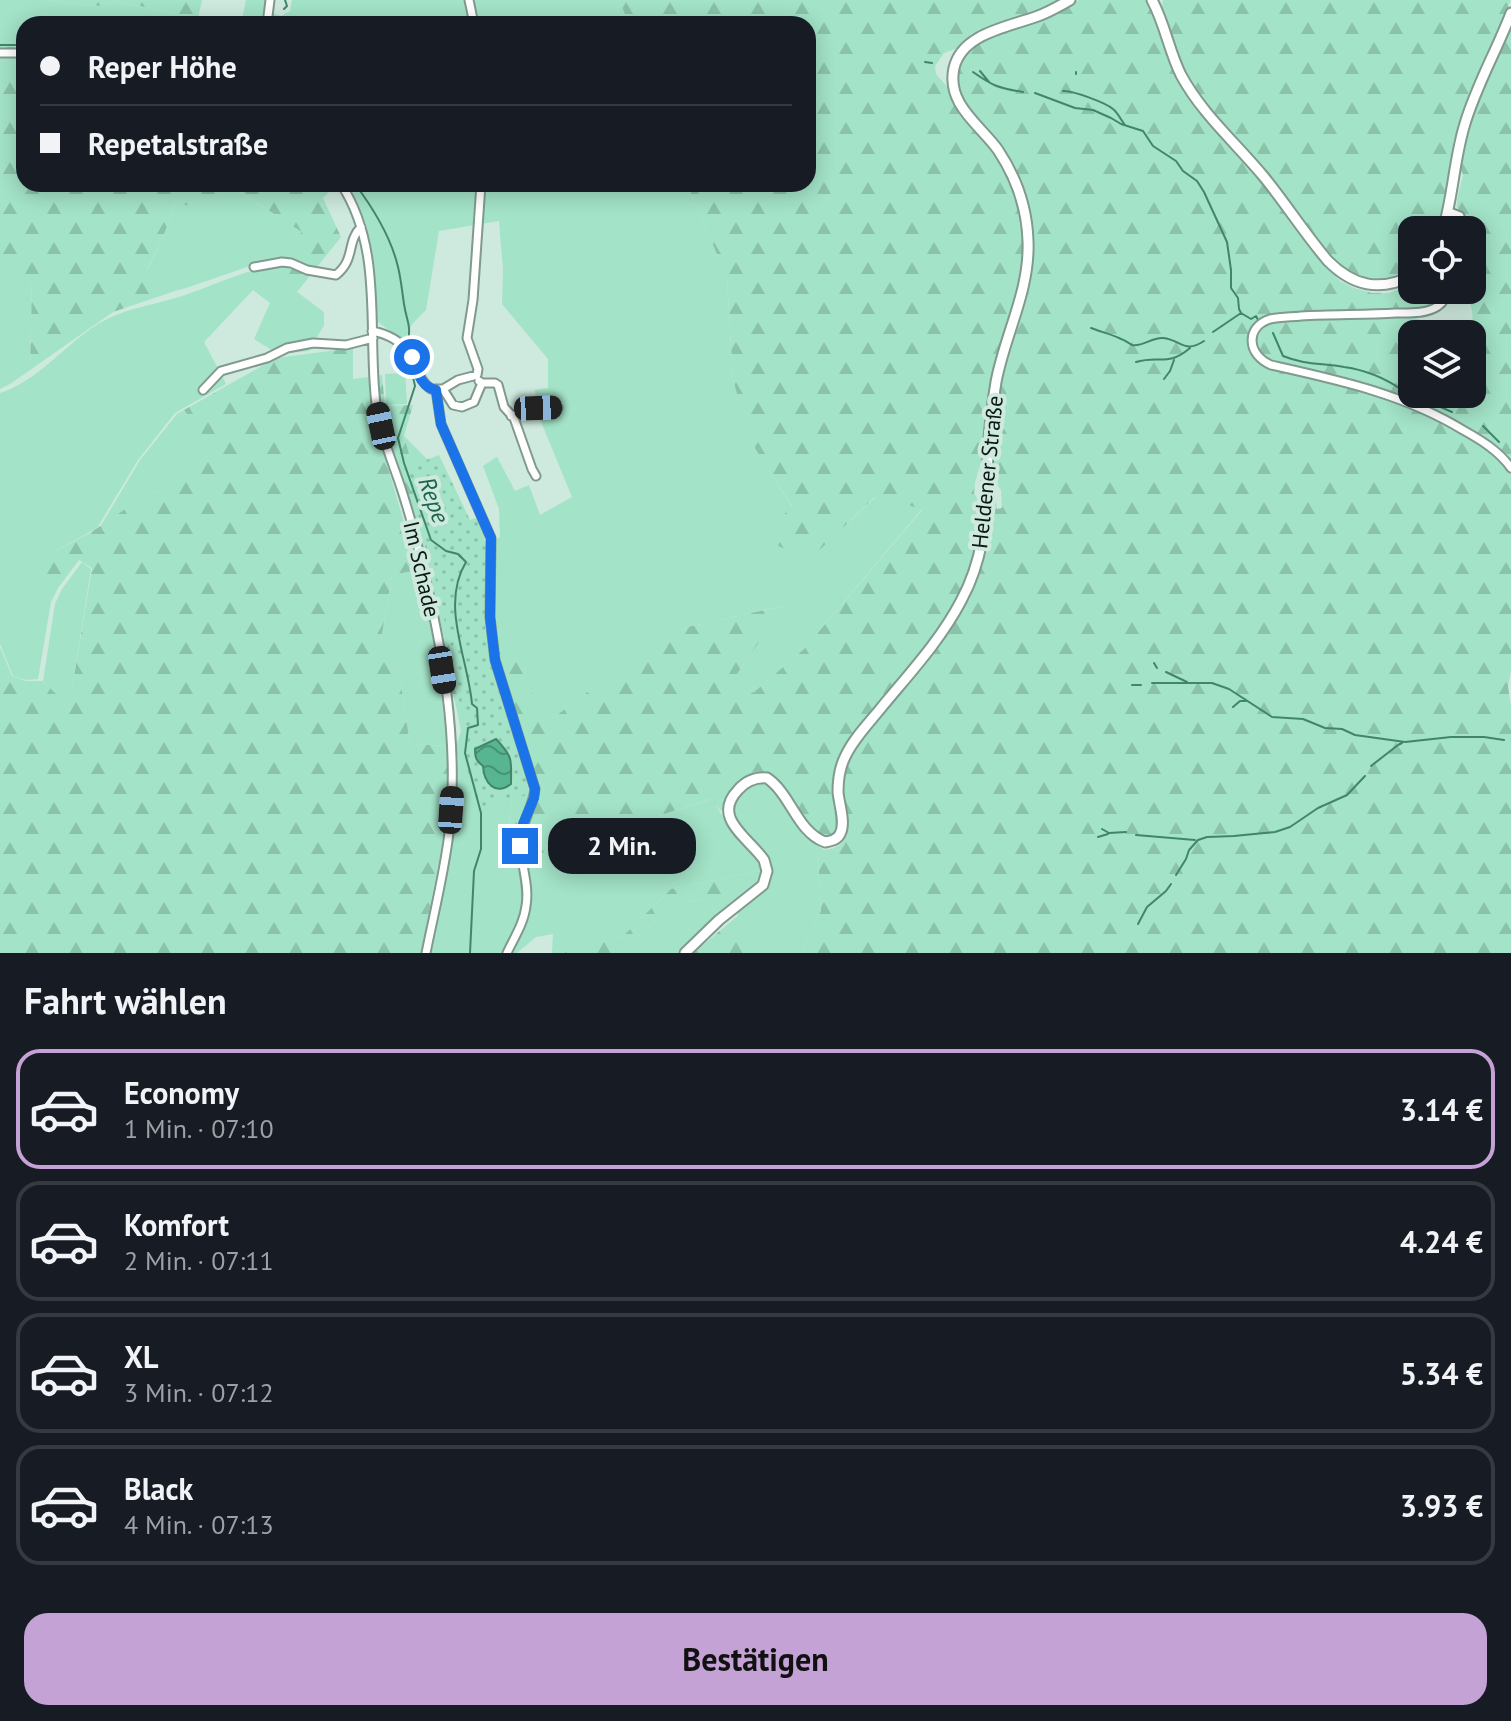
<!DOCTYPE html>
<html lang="de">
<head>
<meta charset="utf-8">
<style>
	:root { --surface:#171b24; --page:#20242c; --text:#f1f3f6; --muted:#9ea1a6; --line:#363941; --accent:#c5a2d5 }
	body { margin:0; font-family:"PT Sans",sans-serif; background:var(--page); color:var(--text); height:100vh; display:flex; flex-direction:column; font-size:30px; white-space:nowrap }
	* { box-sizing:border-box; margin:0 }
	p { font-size:26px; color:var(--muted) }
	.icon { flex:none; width:44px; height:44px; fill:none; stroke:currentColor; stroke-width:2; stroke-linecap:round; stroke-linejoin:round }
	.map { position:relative; height:953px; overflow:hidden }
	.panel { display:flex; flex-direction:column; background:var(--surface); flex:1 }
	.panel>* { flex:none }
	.top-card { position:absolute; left:16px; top:16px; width:800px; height:176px; border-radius:24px; box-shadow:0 4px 20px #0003; display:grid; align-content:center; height:176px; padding:0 24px; background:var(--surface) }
	.fabs { position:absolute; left:1398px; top:216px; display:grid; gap:16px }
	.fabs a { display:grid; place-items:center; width:88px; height:88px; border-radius:16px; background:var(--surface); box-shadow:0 4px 20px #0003; font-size:40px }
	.end { position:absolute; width:36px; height:36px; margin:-18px; border:10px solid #1a73e8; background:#fff; box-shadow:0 0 0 4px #fff }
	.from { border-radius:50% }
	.bubble { position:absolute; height:56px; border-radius:24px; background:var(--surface); box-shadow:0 4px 20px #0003; font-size:26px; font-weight:800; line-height:56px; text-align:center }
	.car { position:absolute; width:24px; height:48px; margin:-24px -12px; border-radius:10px; box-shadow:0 0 6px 2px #0007; background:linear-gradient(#222 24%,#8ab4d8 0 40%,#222 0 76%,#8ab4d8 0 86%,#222 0) }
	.top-card b { display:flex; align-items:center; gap:28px; height:76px; font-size:30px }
	.top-card b+b { border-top:2px solid var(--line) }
	.top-card i { width:20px; height:20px; background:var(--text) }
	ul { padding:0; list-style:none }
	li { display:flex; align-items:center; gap:24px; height:120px; margin:0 16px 12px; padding:0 8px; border:4px solid var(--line); border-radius:24px }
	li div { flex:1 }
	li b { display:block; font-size:30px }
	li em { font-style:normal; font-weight:800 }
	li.active { border-color:var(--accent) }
	li>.icon { width:72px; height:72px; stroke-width:1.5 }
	h2 { padding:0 24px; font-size:36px; line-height:96px }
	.action { display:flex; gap:16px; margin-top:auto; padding:16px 24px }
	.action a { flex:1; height:92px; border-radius:24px; background:var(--accent); color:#111; font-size:32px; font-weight:800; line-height:92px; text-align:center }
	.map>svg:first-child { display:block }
	.green { fill:#a3e3c7 }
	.forest { fill:url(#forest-firs); fill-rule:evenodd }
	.park { fill:url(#park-dots) }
	.water { fill:url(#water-waves); stroke:#41866b; stroke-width:2 }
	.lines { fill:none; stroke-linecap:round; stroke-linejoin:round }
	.stream { stroke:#41866b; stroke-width:2 }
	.minor-casing { stroke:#81998e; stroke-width:11 }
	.major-casing { stroke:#81998e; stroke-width:13 }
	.minor { stroke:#fff; stroke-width:7 }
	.major { stroke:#fff; stroke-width:9 }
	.route { stroke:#1a73e8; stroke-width:10 }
	.labels { text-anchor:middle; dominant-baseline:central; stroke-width:8; stroke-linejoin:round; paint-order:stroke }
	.street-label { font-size:22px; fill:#0d1713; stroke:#cee9dd }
	.water-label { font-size:24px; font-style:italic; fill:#1c644b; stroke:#cee9dd }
</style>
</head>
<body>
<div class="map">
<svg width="1511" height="953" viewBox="0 0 1511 953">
	<defs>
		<pattern id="forest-firs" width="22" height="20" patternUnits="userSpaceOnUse" patternTransform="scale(2)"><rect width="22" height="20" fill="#a3e3c7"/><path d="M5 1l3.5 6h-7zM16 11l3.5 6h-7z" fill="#8bc2aa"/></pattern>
		<pattern id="park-dots" width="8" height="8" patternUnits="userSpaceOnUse" patternTransform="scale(2)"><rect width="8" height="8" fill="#a3e3c7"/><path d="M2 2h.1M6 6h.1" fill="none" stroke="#8bc2aa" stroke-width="1.8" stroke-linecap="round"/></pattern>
		<pattern id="water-waves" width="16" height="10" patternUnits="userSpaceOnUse" patternTransform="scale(2)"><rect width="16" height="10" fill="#57b591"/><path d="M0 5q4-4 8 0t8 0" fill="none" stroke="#469275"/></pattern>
	</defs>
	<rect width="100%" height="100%" fill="#cee9dd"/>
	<!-- green -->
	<path class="green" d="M0,0H48L100,6L116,1L198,18L196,24H24V47H0Z
		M246,0H267L265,24H241Z
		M292,0H619L629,24H271L272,13L281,16L290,11Z
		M346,184H687L727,278L733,380L751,441L792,507L762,537L809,559L876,497L923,508L804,649L752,694L737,674L783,606L669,631L545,724L509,640L515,766L505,864L712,799L725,820L763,870L671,889L622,937L566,951L565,953H552L553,934L536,937L517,953H431C445,889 456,827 458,761L467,759L429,525L404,436L427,459L444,470L482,547L500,537L499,509L483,466L497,457L515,491L529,485L540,515L572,497L537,412L535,390L548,388V359L502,304L503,269L499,221L439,231L426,310L412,324L404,342L377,321L374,281L366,223Z
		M228,185L303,232L276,260L253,265L186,288L178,290L147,270L161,242L176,203Z
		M275,265L297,292L324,312V325L309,351L278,354L254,339L270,303L253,290L204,342L226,384L175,413L138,460L97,528L34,563L51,602L38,679L26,680L13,676L0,644V393C36,382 63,347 95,326C122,308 157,305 188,294C217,284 244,271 275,265Z
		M0,276L32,278L30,370L10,384L0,389Z
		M405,373L407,404L386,405L385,374Z
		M184,410L214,451L169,489L146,495L100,527L140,460L177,414Z
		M82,562L91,569L69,708L43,681L55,604L62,589Z
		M418,570L437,658L447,746L410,744L396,653L381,640L392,575Z
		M759,781L767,783L789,809L803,835L818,857L821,911L804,944L806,953H756L736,910C746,903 765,893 770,881C785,845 685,814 759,781Z
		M706,900L718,915L690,941L680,953H616L682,901Z"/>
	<!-- forest -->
	<path class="forest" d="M48,0H202L198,18L116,1L100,6Z
		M619,0H1059L1041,10L971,34L958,48L944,53L935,66L936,74L949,89L968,123L996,156L1010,182L1019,211L1025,245L1022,271L991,380L986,415L981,462L975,483L974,493L980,503V537L970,573L951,610L926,648L881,701L840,755L835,771L837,822L836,831L832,836L823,838L814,833L777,781C753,755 730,790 721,811L711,799L505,865L515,766L483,640L509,639L545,724L669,631L784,606L737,674L753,693L804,649L923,509L875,497L809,560L761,538L792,506L751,442L733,380L727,278L687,184H808V24H629Z
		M1079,0H1145L1150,5V10L1157,20L1167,55L1179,78L1270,192L1320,260L1340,281L1354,288L1372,293H1389L1412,284V290H1446C1438,305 1424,308 1408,310L1406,315L1459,333C1481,328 1471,305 1465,290H1472V230H1462L1465,225L1464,217L1457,207V200L1463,175L1459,165L1476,107L1511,29V670L1508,687L1511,706V953H806L804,944L821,911L818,857L803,835L824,850C861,846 842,815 842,792C842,777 845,763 853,751C896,690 957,639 981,566C988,544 988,523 991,500L996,501L997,509L1002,508L1001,490L996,483C996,472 994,464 993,453C992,440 994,424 996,411C1008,338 1047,279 1028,203C1022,182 1012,162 998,144C981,121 950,99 960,66C969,37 1017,31 1042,20C1055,15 1067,7 1079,0ZM1412,334H1472V394H1412Z
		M1163,0H1511L1454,139L1440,223L1436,230H1412V268C1404,274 1393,277 1383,278C1375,278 1367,278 1359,275C1322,263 1288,201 1265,171C1240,139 1206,112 1187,76C1175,54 1170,29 1162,6Z
		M0,47H24V184H337L323,198L341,237L297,292L275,265L276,260L302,232L229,185L205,209L176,203L161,242L147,269L178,290L113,312L30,370L32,279L0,276Z
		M353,348V379L369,377L372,406L381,444L418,570L392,575L381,640L396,652L410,744L447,746L449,782L444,835L421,953H0V647L12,676L26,681H43L69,707L92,568L79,560L58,588L51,602L33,563L90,533L146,495L169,489L214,451L184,410L276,358Z
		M382,375L385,406L413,405L404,436L429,525L473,736L467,760L458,761L456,747L461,731L455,701L449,686L444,638L424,550L398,464L386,429L380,405L377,376Z
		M763,870C759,890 734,903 718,915L706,900L682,901L616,953H565V951L622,937L671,889Z
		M739,915L756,953H693Z"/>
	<!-- park -->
	<path class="park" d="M439,455L470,520L477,518L484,536L486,547L485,633L492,668L527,778L529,793L520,798L496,803L478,811L477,801L462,753L466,738L441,601L425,539L404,469Z"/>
	<!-- water -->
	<path class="water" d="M496,739C514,758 511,760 511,784C495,796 484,783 483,766C476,761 475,757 475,749Z"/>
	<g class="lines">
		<!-- stream -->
		<path class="stream" d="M284,9L287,6L285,0
			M281,24V17
			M0,45H24
			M925,62L932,63
			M980,71L989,82
			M973,72C993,86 998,88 1023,92
			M1076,74V72
			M1063,91C1072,90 1106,103 1113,109C1118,113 1121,120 1125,125
			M1035,93L1075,108L1093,110L1111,118L1121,124L1143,131L1153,146L1176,161L1183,171L1197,181L1204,192L1227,242L1231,270V288L1238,298L1239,309L1241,313L1251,319L1256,316L1259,322
			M355,184C373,208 391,237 398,267C401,279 402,291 404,304C407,324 412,324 407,346
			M1091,328C1101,332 1111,334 1121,339C1125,340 1128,343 1132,345C1143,347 1152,337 1163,338C1182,340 1184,354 1204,341
			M1213,332L1241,313
			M1273,333L1283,356C1305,365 1322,363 1344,367C1365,370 1385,378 1402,390
			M409,359L415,386L398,438L404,463L431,540L446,551L458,554L466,562C440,605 468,658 472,704L477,708L478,725L468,728L465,753L481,813V849L474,871L470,953
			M1136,362C1159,355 1168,367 1190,348
			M1164,379L1170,371L1174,360
			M1413,395L1452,412
			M1483,426L1499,442
			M1154,663L1157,668
			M1166,672L1187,682
			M1152,683H1212L1229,689L1272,717L1303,719L1325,728L1342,729L1355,735L1405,742L1451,737H1484L1504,740
			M1132,685H1141
			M1233,707L1240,701H1246
			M1371,766L1398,745L1402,743
			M1102,829L1109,833L1126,832
			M1136,835L1195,840
			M1098,837L1108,834
			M1176,875L1186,859L1189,850L1198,840L1207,837L1234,836L1275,832L1290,827L1318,808L1347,795L1365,776
			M1138,924L1147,907L1166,891L1171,884"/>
		<defs>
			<path id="minor" d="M469,0L474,24
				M267,24L270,0
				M0,53H24
				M341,184C384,250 367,331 376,404C380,434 393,463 402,491C409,513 415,534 420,556C442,645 460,742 449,833C444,874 434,913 426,953
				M1447,211L1460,216L1461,220L1457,230
				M254,267L282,262L291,263L307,270L336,275C356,259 346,242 361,227
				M1448,290C1446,296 1444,302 1438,306C1427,314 1409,313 1396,313C1364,315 1333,314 1301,316C1292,317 1280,317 1270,319C1245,327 1247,355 1271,365C1338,380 1404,394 1463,430C1481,440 1499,451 1511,468
				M372,331C388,334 402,342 411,355C419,368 418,380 431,389H443L458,380L477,375L478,369L467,338L473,300L481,184
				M482,383H495L498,385L504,407L514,418L532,469L536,476
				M443,389L453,405L462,407L474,402L482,383L479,381
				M203,390L221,371L267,358L287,348L313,343L346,345L373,338
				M436,390L441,424L491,538L490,617L495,660L535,789C533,806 523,820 521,838C519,861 530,883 526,906C524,923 514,938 507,953
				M511,416L538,408H558"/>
			<path id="major" d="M1152,0C1165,24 1169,51 1181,75C1202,114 1236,143 1264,177C1286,204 1305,234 1328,261C1353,286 1379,292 1412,276
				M1443,230C1453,196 1454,161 1464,127C1475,88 1496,52 1511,13
				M685,953L719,920L763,885L767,871L764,860C749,838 711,818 738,790C746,781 755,777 767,778C791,794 797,832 825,842C831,841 837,840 840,834C846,823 839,804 838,792C838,780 840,767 845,757C853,739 869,723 881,708C909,674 940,641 961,601C988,551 985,509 988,454C989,430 992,406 996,382C1005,334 1030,291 1028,241C1027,208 1016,177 998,150C980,125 946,104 954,68C962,33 1009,27 1038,16C1049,12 1059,6 1070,0"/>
		</defs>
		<!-- minor casing -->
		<use href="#minor" class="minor-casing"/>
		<!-- major casing -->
		<use href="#major" class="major-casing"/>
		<!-- minor -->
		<use href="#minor" class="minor"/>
		<!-- major -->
		<use href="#major" class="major"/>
	</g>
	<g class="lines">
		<!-- route -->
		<path class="route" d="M412,357C417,370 420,387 436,390L441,424L491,538L490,617L495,660L535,789L534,798L523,824L520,846"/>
	</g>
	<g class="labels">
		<!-- street labels -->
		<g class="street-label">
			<text transform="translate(987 472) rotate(-84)">Heldener Straße</text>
			<text transform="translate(422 569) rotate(77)">Im Schade</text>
		</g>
		<!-- water labels -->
		<g class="water-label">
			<text transform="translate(434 500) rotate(70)">Repe</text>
		</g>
	</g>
</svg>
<div class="fabs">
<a><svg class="icon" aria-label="locate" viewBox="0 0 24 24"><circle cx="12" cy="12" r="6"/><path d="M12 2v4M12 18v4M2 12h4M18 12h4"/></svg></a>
<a><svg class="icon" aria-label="layers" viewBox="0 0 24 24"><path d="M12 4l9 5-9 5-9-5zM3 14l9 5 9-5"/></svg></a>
</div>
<i class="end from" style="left:412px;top:357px"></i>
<i class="end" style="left:520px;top:846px"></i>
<div class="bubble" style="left:548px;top:818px;width:148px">2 Min.</div>
<i class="car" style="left:538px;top:408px;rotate:88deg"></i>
<i class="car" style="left:381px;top:426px;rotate:348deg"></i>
<i class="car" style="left:442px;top:670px;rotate:171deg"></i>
<i class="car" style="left:451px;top:810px;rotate:4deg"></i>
<div class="top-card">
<b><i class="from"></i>Reper Höhe</b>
<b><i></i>Repetalstraße</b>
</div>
</div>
<section class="panel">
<h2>Fahrt wählen</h2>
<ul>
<li class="active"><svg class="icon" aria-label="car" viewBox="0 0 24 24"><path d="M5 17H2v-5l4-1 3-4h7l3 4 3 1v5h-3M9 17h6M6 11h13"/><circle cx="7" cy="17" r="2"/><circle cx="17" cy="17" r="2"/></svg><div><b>Economy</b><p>1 Min. · 07:10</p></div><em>3.14 €</em></li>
<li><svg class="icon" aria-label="car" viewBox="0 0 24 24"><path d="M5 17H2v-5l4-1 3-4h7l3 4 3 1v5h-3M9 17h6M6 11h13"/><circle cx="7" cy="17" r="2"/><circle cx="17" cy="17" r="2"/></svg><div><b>Komfort</b><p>2 Min. · 07:11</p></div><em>4.24 €</em></li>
<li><svg class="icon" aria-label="car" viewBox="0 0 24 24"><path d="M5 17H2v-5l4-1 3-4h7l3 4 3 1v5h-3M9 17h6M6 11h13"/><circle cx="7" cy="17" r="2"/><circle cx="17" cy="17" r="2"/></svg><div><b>XL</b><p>3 Min. · 07:12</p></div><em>5.34 €</em></li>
<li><svg class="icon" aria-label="car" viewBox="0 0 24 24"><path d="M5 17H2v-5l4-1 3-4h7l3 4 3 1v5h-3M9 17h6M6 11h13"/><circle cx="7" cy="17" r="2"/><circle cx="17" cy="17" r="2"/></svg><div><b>Black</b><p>4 Min. · 07:13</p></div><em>3.93 €</em></li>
</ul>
<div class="action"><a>Bestätigen</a></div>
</section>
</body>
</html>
